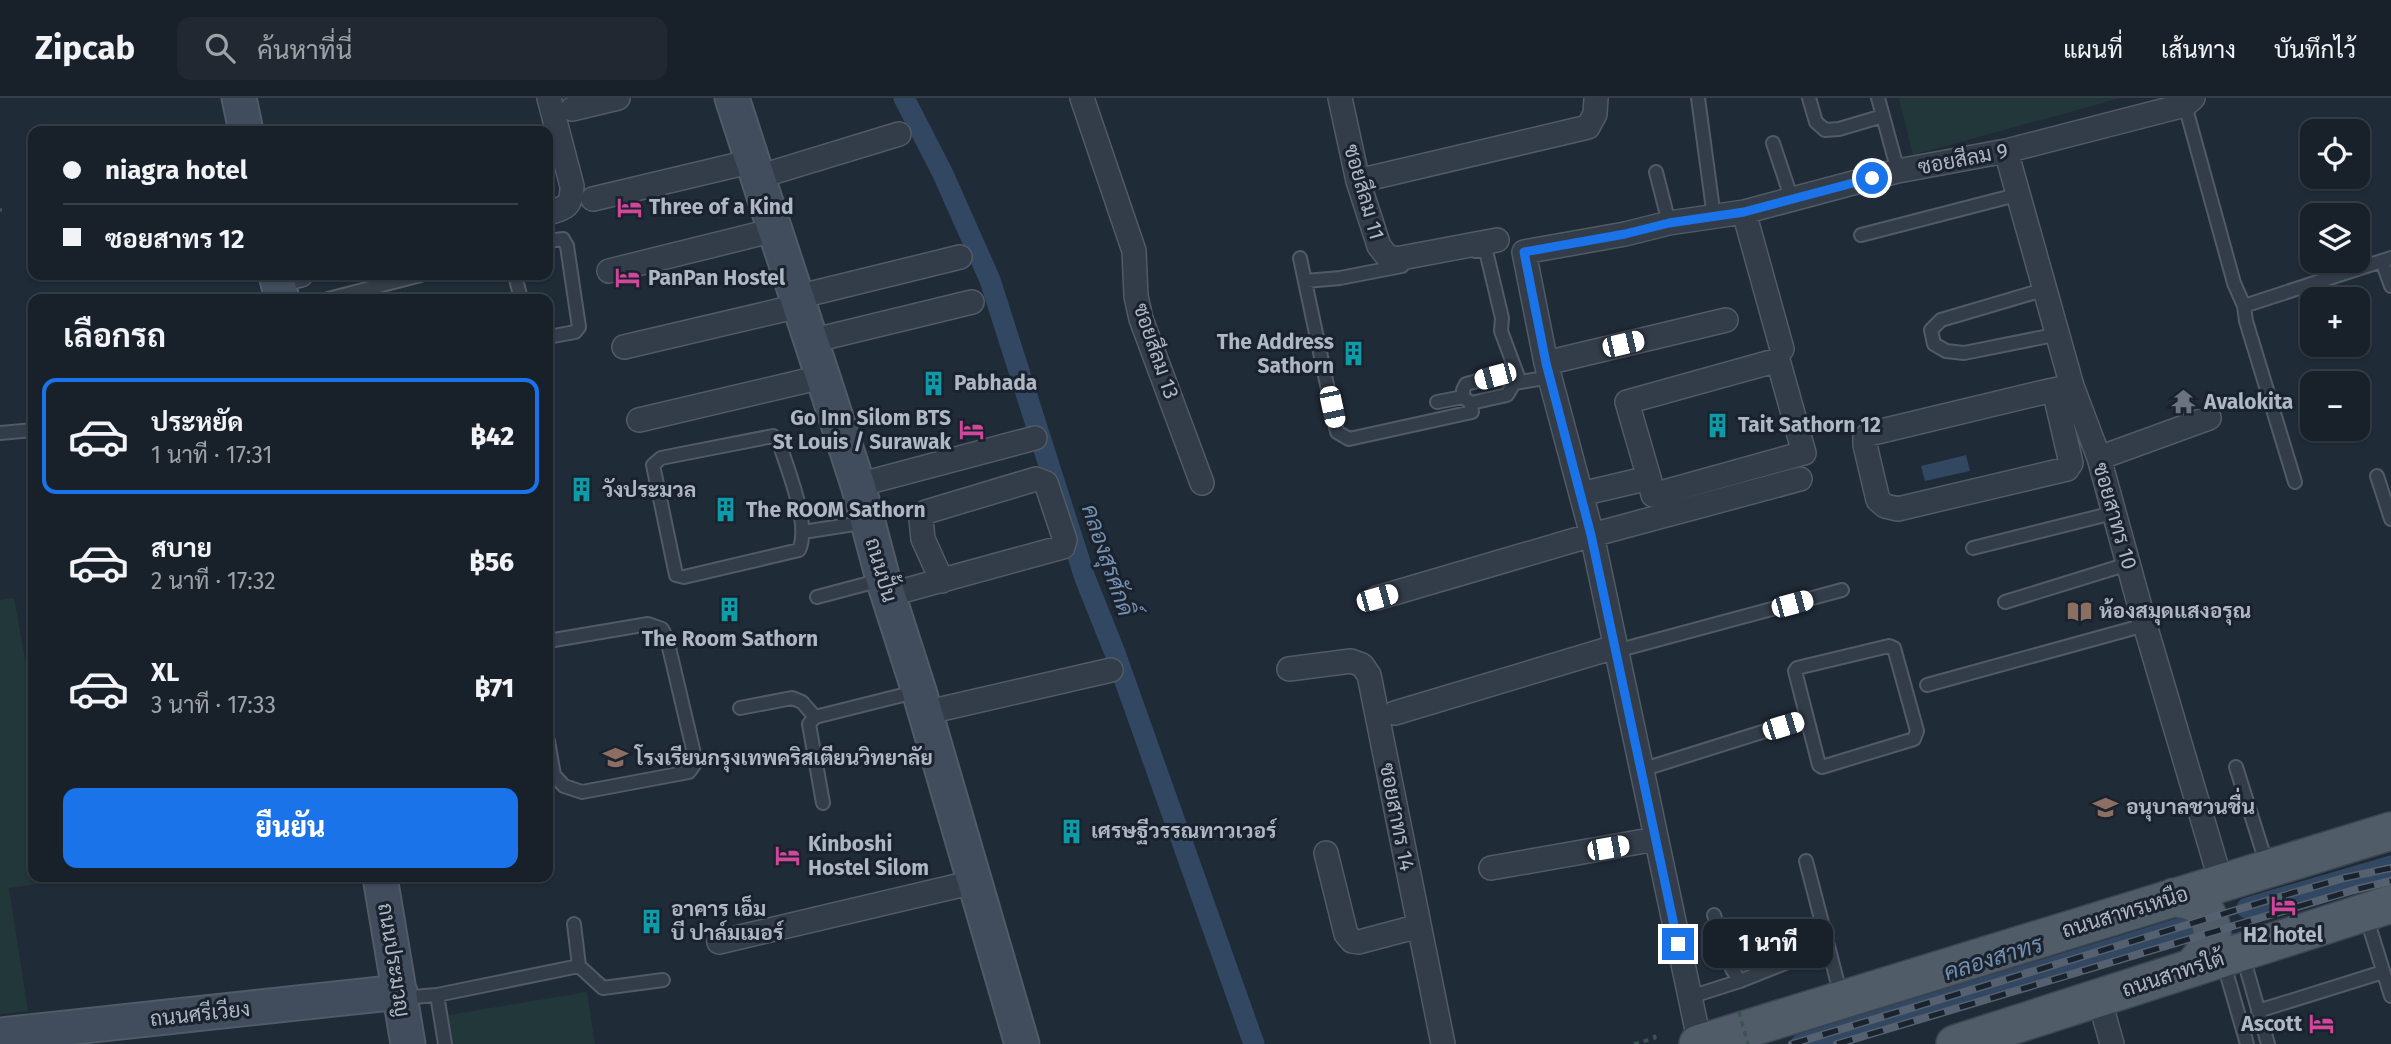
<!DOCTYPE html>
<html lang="th">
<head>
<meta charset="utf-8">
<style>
	:root { --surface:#18202a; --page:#212832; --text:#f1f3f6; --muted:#9fa3a8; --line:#363e47; --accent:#1a73e8 }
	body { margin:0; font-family:"Fira Sans",Sarabun,sans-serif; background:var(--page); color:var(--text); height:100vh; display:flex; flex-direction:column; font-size:26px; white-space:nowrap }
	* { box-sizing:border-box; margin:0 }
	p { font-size:23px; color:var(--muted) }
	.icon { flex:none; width:38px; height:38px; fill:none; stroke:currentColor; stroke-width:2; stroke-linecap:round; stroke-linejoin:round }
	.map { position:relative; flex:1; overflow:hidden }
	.drawer { position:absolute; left:28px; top:196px; width:525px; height:588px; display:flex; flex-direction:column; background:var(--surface); border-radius:14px; box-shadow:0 2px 5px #0004,0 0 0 2px var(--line) }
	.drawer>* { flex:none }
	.top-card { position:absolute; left:28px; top:28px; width:525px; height:154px; border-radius:14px; box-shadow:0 2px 5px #0004,0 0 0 2px var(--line); display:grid; align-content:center; height:154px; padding:0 35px; background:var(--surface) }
	.fabs { position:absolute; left:2300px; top:21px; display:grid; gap:14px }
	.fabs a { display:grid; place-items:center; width:70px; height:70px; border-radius:14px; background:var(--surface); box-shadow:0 2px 5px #0004,0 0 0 2px var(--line); font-size:35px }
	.end { position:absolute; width:32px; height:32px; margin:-16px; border:9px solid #1a73e8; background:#fff; box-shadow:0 0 0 4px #fff }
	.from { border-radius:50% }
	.bubble { position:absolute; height:49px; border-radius:14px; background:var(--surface); box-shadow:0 2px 5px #0004,0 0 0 2px var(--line); font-size:23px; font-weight:800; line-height:49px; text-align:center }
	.car { position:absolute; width:21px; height:42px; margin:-21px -10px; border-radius:9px; box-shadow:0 0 5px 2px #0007; background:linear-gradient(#fff 24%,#345 0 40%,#fff 0 76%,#345 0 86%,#fff 0) }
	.top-card b { display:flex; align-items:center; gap:24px; height:66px; font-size:26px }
	.top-card b+b { border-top:2px solid var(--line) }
	.top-card i { width:18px; height:18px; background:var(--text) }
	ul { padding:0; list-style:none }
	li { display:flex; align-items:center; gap:21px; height:116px; margin:0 14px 10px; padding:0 21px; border:4px solid transparent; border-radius:14px }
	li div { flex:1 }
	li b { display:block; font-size:26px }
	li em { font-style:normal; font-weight:800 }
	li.current { border-color:var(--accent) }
	li>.icon { width:63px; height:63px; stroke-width:1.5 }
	h2 { padding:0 35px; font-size:32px; line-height:84px }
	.button { display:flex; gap:14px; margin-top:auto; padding:14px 35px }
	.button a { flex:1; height:80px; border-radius:14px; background:var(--accent); color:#fff; font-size:28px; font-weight:800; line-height:80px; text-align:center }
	header { display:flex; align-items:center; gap:42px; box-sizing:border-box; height:98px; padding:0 35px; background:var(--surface); border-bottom:2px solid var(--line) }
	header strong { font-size:33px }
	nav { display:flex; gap:38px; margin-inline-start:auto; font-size:24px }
	.search { width:490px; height:63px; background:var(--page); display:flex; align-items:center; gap:18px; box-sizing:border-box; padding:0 24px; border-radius:14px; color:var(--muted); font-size:26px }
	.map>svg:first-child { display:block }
	.green { fill:#223739 }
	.water { fill:#324761 }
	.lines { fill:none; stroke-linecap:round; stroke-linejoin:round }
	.canal { stroke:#324761; stroke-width:21 }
	.lane-casing { stroke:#515a66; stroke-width:16 }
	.street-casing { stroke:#515a66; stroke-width:26 }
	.secondary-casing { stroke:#515a66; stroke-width:37 }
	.primary-casing { stroke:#3d4652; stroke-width:40 }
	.path { stroke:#3c5354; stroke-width:3.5; stroke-dasharray:5 5; stroke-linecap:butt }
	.lane { stroke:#333d49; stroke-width:12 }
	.street { stroke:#333d49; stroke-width:23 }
	.secondary { stroke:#414c5c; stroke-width:33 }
	.primary { stroke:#515c69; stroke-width:37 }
	.rail-casing { stroke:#556170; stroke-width:8 }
	.rail { stroke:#19222d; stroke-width:5; stroke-dasharray:16; stroke-linecap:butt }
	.path-bridge { stroke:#3c5354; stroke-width:3.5; stroke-dasharray:5 5; stroke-linecap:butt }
	.route { stroke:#1a73e8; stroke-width:9 }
	.labels { text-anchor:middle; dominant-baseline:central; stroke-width:6; stroke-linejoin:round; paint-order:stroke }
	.street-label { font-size:21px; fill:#aeb7c5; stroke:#19222d }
	.poi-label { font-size:21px; font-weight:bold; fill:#aeb7c5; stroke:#19222d; text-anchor:start }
	.water-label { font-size:23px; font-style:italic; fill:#748faf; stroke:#19222d }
</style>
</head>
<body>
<header>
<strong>Zipcab</strong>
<div class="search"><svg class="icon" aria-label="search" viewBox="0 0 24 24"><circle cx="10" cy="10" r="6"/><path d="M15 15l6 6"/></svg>ค้นหาที่นี่</div>
<nav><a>แผนที่</a><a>เส้นทาง</a><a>บันทึกไว้</a></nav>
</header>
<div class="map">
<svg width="2391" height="946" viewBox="0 0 2391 946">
	<rect width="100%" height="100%" fill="#202b38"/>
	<!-- green -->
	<path class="green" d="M1899,0H2121L1913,57Z
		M14,500L28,577H33V779H94L9,790L28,913L0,916V502Z
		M587,894L595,946H453L448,917Z"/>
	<!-- water -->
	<path class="water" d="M1966,357L1970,373L1925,383L1921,368Z"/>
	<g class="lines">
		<!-- canal -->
		<path class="canal" d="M904,0L943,76L990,182L1085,480L1115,555L1254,946
			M2247,810L2391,768
			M1801,946L2200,824"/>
		<defs>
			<path id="lane" d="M1698,0L1714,119
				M1809,0L1816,24L1825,32L1839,31L1883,18
				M1878,0L1898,73
				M2185,7L2234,185L2244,208L2391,160
				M1773,45L1792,102
				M1656,74L1669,125
				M1861,137L2020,96
				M548,143L563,141L567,148L579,229L575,234L548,239
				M1475,153H1486L1502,220L1501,233L1520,284
				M1300,160L1337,334L1349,341L1472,314L1471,305L1507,297L1514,285L1551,279
				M2382,163L2391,188
				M515,177L521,201
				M1306,183L1340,180L1402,168
				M2046,191L1941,222L1931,232L1934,246L1946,253L1964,255L2059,236
				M328,201L421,177
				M2244,208L2246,223L2295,384
				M1437,304L1463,299
				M1471,305L1463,299V292L1466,286C1483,282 1499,273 1514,285
				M0,335L33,332
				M773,338L779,344C787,371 811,426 799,452L684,479L676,477L653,367L661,360Z
				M2377,378L2391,421
				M803,434L867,424
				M1973,450L2113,415
				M817,499L881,482
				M2005,504L2128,466
				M548,543L648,526L662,531L667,541L696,664L689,674L582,694L564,688L554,677L548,643
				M1889,548L1894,550L1917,633L1914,641L1822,669L1819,667L1795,573L1797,570Z
				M1616,553L1842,492
				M1927,587L2145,527
				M740,610L792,600L802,604L815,619
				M2236,669L2267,767
				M1641,672L1807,620
				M823,705L809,626L815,619L919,593
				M1806,763L1841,898
				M1714,817L1732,871L1740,883L1828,848
				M2366,818L2391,898
				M574,826L579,868
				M2242,855L2268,946
				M2223,863L2247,946
				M437,897L445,946
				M1690,899L1740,883
				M401,900L437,897L579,868L603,890L663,882
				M2258,913L2383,874"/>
			<path id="street" d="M1082,0L1134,153L1136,198L1141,221L1202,385
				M1340,0L1358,83L1379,148L1387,158L1396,161L1497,142
				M572,11L618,0
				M2006,53L2072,288L2099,360L2145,527L2221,784
				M758,79L899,36
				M1358,83L1588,29L1595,16L1596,0
				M593,101L753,63
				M1744,114L1782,251
				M548,115C566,110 572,108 572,88L549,0
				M609,173L775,132
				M277,182L301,177
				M797,199L960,159
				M811,243L972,204
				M624,249L799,208
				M1546,265L1726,222
				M2054,292L2071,365L2067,371L1898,411L1885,408L1878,402L1865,347V340L1869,336L2040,295L2072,288
				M639,322L822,279
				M2099,360L2209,320
				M858,387L1035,340
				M1581,396L1649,380L1627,304L1778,262L1804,355L1653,397L1649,380
				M888,497L1063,449L1065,442L1046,385L1036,381L926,414L921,421L923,441L942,483
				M1377,500L1592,437L1800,381
				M1289,571L1351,563L1362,567L1369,577L1443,946
				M924,615L1111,572
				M1395,615L1615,549
				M1326,755L1346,836L1352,843L1359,844L1419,828
				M1491,770L1656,741
				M719,844L974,784
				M2099,900L2112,946
				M1700,946L1592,437L1546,265L1524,154L1625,136L1669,125L1744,114L1898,73L2006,53L2185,7L2193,0"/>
			<path id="secondary" d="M239,0L246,33
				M732,0L858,387L883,481L919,593L1022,946
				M276,177L282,201
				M380,779L408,946
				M0,937L400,894"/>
			<path id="primary" d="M2174,799C2181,801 2189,802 2196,805C2208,811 2216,833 2210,845C2206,854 2199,861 2193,869
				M1698,946L2391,733
				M1955,946L2391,806"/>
		</defs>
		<!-- lane casing -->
		<use href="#lane" class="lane-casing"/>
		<!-- street casing -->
		<use href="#street" class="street-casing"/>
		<!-- secondary casing -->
		<use href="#secondary" class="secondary-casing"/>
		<!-- primary casing -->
		<use href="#primary" class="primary-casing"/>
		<!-- path -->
		<path class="path" d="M0,112H2
			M1634,946L1655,940L1654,936"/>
		<!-- lane -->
		<use href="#lane" class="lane"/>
		<!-- street -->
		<use href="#street" class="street"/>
		<!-- secondary -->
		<use href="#secondary" class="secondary"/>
		<!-- primary -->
		<use href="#primary" class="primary"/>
		<defs>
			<path id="rail" d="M1792,946L2299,793L2344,780L2391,770
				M1837,946L2354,792L2391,783"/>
		</defs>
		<!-- rail casing -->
		<use href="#rail" class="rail-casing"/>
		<!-- rail -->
		<use href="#rail" class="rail"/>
		<!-- path-bridge -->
		<path class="path-bridge" d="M1739,914L1748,946"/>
	</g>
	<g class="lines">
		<!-- route -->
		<path class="route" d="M1678,846L1591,437L1546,265L1524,154L1625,136L1669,125L1744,114L1872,80"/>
	</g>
	<!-- icons -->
	<defs>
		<symbol id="hotel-bare" viewBox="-9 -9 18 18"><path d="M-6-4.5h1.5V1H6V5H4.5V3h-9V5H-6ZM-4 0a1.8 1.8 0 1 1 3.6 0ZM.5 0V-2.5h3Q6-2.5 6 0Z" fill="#d1479c" stroke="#19222d" stroke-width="2.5" paint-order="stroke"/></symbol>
		<symbol id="building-bare" viewBox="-9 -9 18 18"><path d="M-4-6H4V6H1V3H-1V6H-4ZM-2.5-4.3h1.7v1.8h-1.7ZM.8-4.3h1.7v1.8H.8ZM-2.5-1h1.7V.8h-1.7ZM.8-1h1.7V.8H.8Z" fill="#0f9aa8" stroke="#19222d" stroke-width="2.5" paint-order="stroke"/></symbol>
		<symbol id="temple-bare" viewBox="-9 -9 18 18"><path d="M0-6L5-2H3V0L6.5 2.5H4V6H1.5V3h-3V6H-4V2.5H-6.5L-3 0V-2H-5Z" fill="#6b7280" stroke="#19222d" stroke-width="2.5" paint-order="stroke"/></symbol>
		<symbol id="library-bare" viewBox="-9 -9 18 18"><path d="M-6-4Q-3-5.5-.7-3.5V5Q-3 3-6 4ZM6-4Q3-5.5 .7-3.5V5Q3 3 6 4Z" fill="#8d6e63" stroke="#19222d" stroke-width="2.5" paint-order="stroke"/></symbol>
		<symbol id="school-bare" viewBox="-9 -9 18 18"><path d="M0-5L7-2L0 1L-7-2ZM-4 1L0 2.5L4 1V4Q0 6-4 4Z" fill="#8d6e63" stroke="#19222d" stroke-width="2.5" paint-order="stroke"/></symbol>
	</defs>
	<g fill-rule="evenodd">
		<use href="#hotel-bare" x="612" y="92" width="35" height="35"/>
		<use href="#hotel-bare" x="610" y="162" width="35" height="35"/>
		<use href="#building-bare" x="1336" y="238" width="35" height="35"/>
		<use href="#building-bare" x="916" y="268" width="35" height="35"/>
		<use href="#temple-bare" x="2166" y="286" width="35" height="35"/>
		<use href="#building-bare" x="1700" y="310" width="35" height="35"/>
		<use href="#hotel-bare" x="954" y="314" width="35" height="35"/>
		<use href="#building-bare" x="564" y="374" width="35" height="35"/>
		<use href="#building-bare" x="708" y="394" width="35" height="35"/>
		<use href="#building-bare" x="712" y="494" width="35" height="35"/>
		<use href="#library-bare" x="2062" y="496" width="35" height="35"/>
		<use href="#school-bare" x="598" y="642" width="35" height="35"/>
		<use href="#school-bare" x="2088" y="692" width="35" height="35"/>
		<use href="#building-bare" x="1054" y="716" width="35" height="35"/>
		<use href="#hotel-bare" x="770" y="740" width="35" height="35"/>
		<use href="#hotel-bare" x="2266" y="790" width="35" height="35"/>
		<use href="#building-bare" x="634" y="806" width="35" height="35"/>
		<use href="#hotel-bare" x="2304" y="908" width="35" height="35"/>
	</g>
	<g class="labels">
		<!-- street labels -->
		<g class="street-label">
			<text transform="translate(1963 61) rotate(-11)">ซอยสีลม 9</text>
			<text transform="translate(1364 94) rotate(74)">ซอยสีลม 11</text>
			<text transform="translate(1156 253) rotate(71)">ซอยสีลม 13</text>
			<text transform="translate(2115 418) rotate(74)">ซอยสาทร 10</text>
			<text transform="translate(881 472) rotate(74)">ถนนปั้น</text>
			<text transform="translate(1397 719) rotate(79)">ซอยสาทร 14</text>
			<text transform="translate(2125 814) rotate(-17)">ถนนสาทรเหนือ</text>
			<text transform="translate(394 862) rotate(81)">ถนนประมวญ</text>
			<text transform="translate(2173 876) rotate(-18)">ถนนสาทรใต้</text>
			<text transform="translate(200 916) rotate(-6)">ถนนศรีเวียง</text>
		</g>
		<!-- poi labels -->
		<g class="poi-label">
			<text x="649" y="109">Three of a Kind</text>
			<text x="648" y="180">PanPan Hostel</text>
			<text x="1334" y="244" text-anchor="end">The Address<tspan x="1334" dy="24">Sathorn</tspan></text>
			<text x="954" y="285">Pabhada</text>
			<text x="2204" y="304">Avalokita</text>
			<text x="951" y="320" text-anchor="end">Go Inn Silom BTS<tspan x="951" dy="24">St Louis / Surawak</tspan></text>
			<text x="1738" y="327">Tait Sathorn 12</text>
			<text x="602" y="392">วังประมวล</text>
			<text x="746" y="412">The ROOM Sathorn</text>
			<text x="2099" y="513">ห้องสมุดแสงอรุณ</text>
			<text x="730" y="541" text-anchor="middle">The Room Sathorn</text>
			<text x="635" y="660">โรงเรียนกรุงเทพคริสเตียนวิทยาลัย</text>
			<text x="2126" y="709">อนุบาลชวนชื่น</text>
			<text x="1091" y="733">เศรษฐีวรรณทาวเวอร์</text>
			<text x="808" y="746">Kinboshi<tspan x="808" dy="24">Hostel Silom</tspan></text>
			<text x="671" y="811">อาคาร เอ็ม<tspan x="671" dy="24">บี ปาล์มเมอร์</tspan></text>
			<text x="2283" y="837" text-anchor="middle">H2 hotel</text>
			<text x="2302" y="926" text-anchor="end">Ascott</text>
		</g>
		<!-- water labels -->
		<g class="water-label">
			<text transform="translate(1108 462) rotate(71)">คลองสุรศักดิ์</text>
			<text transform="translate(1993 860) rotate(-17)">คลองสาทร</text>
		</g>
	</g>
</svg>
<div class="fabs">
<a><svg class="icon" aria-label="locate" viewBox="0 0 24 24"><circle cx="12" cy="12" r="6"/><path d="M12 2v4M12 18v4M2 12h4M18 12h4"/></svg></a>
<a><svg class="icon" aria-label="layers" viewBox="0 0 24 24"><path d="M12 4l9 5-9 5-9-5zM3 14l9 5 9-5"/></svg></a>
<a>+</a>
<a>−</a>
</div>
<i class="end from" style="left:1872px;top:80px"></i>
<i class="end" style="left:1678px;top:846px"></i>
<div class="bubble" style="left:1703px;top:821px;width:130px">1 นาที</div>
<i class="car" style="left:1623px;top:246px;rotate:77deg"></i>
<i class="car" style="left:1495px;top:278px;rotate:255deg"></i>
<i class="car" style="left:1332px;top:309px;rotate:168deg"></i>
<i class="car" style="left:1377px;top:500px;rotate:74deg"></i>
<i class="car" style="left:1792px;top:506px;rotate:75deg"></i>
<i class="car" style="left:1783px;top:628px;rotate:73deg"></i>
<i class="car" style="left:1608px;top:750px;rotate:80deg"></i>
<div class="top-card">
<b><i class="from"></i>niagra hotel</b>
<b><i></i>ซอยสาทร 12</b>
</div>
<section class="drawer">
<h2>เลือกรถ</h2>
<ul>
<li class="current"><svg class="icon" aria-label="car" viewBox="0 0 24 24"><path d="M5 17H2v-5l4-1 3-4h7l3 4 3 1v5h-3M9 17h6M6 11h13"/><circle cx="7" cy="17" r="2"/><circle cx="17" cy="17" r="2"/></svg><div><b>ประหยัด</b><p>1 นาที · 17:31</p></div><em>฿42</em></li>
<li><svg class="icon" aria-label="car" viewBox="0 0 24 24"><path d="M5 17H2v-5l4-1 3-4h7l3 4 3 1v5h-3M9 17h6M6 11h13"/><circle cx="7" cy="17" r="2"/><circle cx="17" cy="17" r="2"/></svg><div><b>สบาย</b><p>2 นาที · 17:32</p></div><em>฿56</em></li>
<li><svg class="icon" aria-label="car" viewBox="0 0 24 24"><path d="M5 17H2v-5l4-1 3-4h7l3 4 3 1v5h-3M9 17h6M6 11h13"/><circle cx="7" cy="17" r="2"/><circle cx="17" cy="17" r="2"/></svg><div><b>XL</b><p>3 นาที · 17:33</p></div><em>฿71</em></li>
</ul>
<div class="button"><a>ยืนยัน</a></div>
</section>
</div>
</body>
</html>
